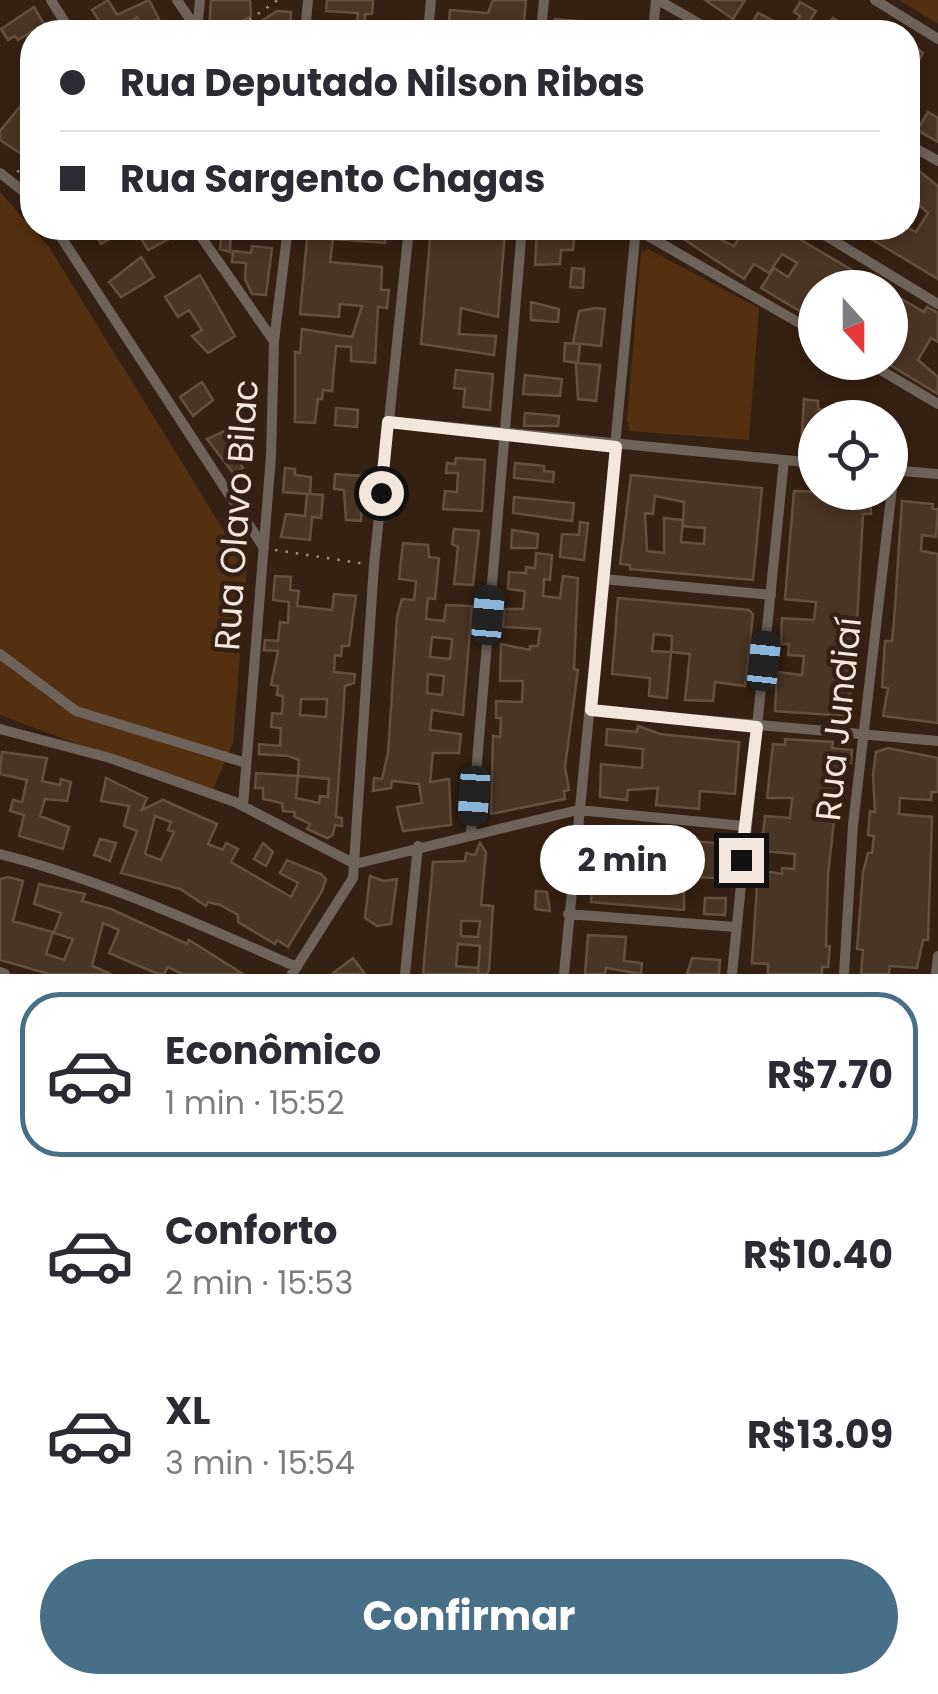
<!DOCTYPE html>
<html lang="pt">
<head>
<meta charset="utf-8">
<style>
	:root { --surface:#fff; --page:#f7f7f7; --text:#2b2b33; --muted:#7c7c81; --line:#e1e1e2; --accent:#476f88 }
	body { margin:0; font-family:Poppins,sans-serif; background:var(--page); color:var(--text); height:100vh; display:flex; flex-direction:column; font-size:38px; white-space:nowrap }
	* { box-sizing:border-box; margin:0 }
	p { font-size:32px; color:var(--muted) }
	.icon { flex:none; width:55px; height:55px; fill:none; stroke:currentColor; stroke-width:2; stroke-linecap:round; stroke-linejoin:round }
	.map { position:relative; height:974px; overflow:hidden }
	.details { display:flex; flex-direction:column; background:var(--surface); flex:1 }
	.details>* { flex:none }
	.banner { position:absolute; left:20px; top:20px; width:900px; height:220px; border-radius:40px; box-shadow:0 5px 15px #0003; display:grid; align-content:center; height:220px; padding:0 40px; background:var(--surface) }
	.needle { width:65px; rotate:159deg }
	.fabs { position:absolute; left:798px; top:270px; display:grid; gap:20px }
	.fabs a { display:grid; place-items:center; width:110px; height:110px; border-radius:50%; background:var(--surface); box-shadow:0 5px 15px #0003; font-size:50px }
	.end { position:absolute; width:45px; height:45px; margin:-22px; border:12px solid #f3e6dc; background:#111; box-shadow:0 0 0 5px #111 }
	.from { border-radius:50% }
	.bubble { position:absolute; height:70px; border-radius:35px; background:var(--surface); box-shadow:0 5px 15px #0003; font-size:32px; font-weight:700; line-height:70px; text-align:center }
	.car { position:absolute; width:30px; height:60px; margin:-30px -15px; border-radius:12px; box-shadow:0 0 8px 2px #0007; background:linear-gradient(#222 24%,#8ab4d8 0 40%,#222 0 76%,#8ab4d8 0 86%,#222 0) }
	.banner b { display:flex; align-items:center; gap:35px; height:95px; font-size:38px }
	.banner b+b { border-top:2px solid var(--line) }
	.banner i { width:25px; height:25px; background:var(--text) }
	ul { padding:18px 0 0; list-style:none }
	li { display:flex; align-items:center; gap:30px; height:165px; margin:0 20px 15px; padding:0 20px; border:5px solid transparent; border-radius:40px }
	li div { flex:1 }
	li b { display:block; font-size:38px }
	li em { font-style:normal; font-weight:700 }
	li.current { border-color:var(--accent) }
	li>.icon { width:90px; height:90px; stroke-width:1.5 }
	.cta { display:flex; gap:20px; margin-top:auto; padding:20px 40px }
	.cta a { flex:1; height:115px; border-radius:60px; background:var(--accent); color:#fff; font-size:40px; font-weight:700; line-height:115px; text-align:center }
	.map>svg:first-child { display:block }
	.green { fill:#543011 }
	.building { fill:#493525; stroke:#654f3f; stroke-width:2.5; fill-rule:evenodd }
	.lines { fill:none; stroke-linecap:round; stroke-linejoin:round }
	.path { stroke:#9d8d81; stroke-width:2.5; stroke-dasharray:2.5 8; stroke-linecap:butt }
	.street { stroke:#6d635b; stroke-width:10 }
	.route { stroke:#f3e6dc; stroke-width:12 }
	.labels { text-anchor:middle; dominant-baseline:central; stroke-width:9; stroke-linejoin:round; paint-order:stroke }
	.street-label { font-size:35px; fill:#f3e6dc; stroke:#352113 }
</style>
</head>
<body>
<div class="map">
<svg width="938" height="974" viewBox="0 0 938 974">
	<rect width="100%" height="100%" fill="#352113"/>
	<!-- green -->
	<path class="green" d="M899,0H938V24Z
		M0,192L49,247L247,568L233,743L211,794L0,715Z
		M648,249L759,308L749,440L630,431L627,420L641,252Z"/>
	<!-- building -->
	<path class="building" d="M108,0L117,15L149,0L159,19L142,26L137,17L117,32H107L92,10Z
		M211,0H250L251,16L224,32H209Z
		M327,0H373L372,14H365V22H357L358,13L326,11Z
		M493,0H526L523,32H448L450,10L488,13Z
		M705,0H745L733,19Z
		M800,2L816,11L803,32H757L749,28L758,13L792,30L800,16L794,12Z
		M34,7L44,24L18,40L15,36L8,40L1,29Z
		M277,11L291,12L290,32H244Z
		M833,18L848,27L845,32H824Z
		M555,19L576,21L575,32H554Z
		M908,40L923,53L908,79Z
		M32,92V161L0,140V131Z
		M928,112L938,118V142L917,130Z
		M908,169L915,174L918,170L938,186V279L863,234L866,228H908L916,232L928,213L908,195Z
		M91,228H164L171,238L148,250L137,232L129,237L124,230L101,244Z
		M308,228H386L385,243L333,239L330,262L382,267L381,290H389L387,308L378,307L375,363L351,361V347L336,346L332,391L323,390L322,399H318L315,423L295,422V352L300,353L302,329L352,337L362,306L340,304L339,317L300,314Z
		M431,228H502L505,232L498,317L461,308L459,334L496,336L494,355L421,344Z
		M537,228L575,232L573,250H561L560,264L535,265Z
		M693,228H710L706,232L734,246L745,228H781L882,288H815L808,316L761,288L774,268L788,277L797,263L782,254L769,273L754,264L744,279L682,238Z
		M222,229L231,230L230,252L220,249Z
		M252,246L272,248L266,295L252,294L245,279L246,263L232,262L233,251L251,253Z
		M141,257L154,277L121,297L109,282Z
		M572,268L584,269L583,288L570,287Z
		M200,275L235,336L208,353L192,336L202,330L189,310L178,317L165,297Z
		M890,292L924,312L927,307L938,313V342L931,338L918,360L938,377V394L890,365V336L895,340L906,321L890,309Z
		M531,302L559,309L558,322L531,320Z
		M596,308L605,309L601,346L573,343L579,311Z
		M565,343L580,344L578,363L564,361Z
		M576,363L600,365L596,401L578,399Z
		M456,370L493,374L490,410L463,407L465,389L454,388Z
		M525,375L562,379L560,396L523,394Z
		M202,382L213,400L193,416L180,397Z
		M804,399L818,401V409L847,412V418H815V452L801,449Z
		M336,408L358,410L357,427L335,425Z
		M525,413L559,416L558,426H524Z
		M233,427L241,440L230,447L243,468L233,473L207,439Z
		M456,458L485,460L482,511L443,509L445,491L457,492L458,473H446L447,463L455,464Z
		M515,463L544,466V471L554,472L553,482L514,478Z
		M285,468L295,469V475L311,477L310,494L323,495L321,518L312,517L310,540L281,537L286,514L305,516L307,494L283,492Z
		M335,474L363,476L361,521L346,520L344,490L334,489Z
		M631,475L762,488L753,580L630,569V565L620,564ZM655,496L684,502L683,526L705,528L704,544L681,542L683,520L664,518V553L647,551L645,513L653,514Z
		M794,491L870,493L871,514H863L857,622L850,658H853L852,684L845,716L775,711L777,672L802,675L804,656L788,655L789,644H781L782,618L814,620L816,602L785,599Z
		M514,497L574,503L572,521L513,513Z
		M902,501L933,504L932,509H938L936,537L922,535L921,551L938,554V723L883,716L888,688L882,687L885,641H892L894,621Z
		M580,522L588,523L584,560L560,557L562,534L579,535Z
		M454,529L479,531L473,585L454,584L458,547L452,544Z
		M512,530L538,534L537,548H511Z
		M403,543L428,545L429,557L439,558L435,599L428,598L426,619L444,621L446,605L472,606L463,715L432,710L430,730L461,734L459,753H433L430,782L449,779L451,825L403,831L397,807L422,803L419,784L392,781L391,788L373,791L374,778L382,779L388,753L397,617L402,599L414,600L416,581L399,579ZM432,637L452,639L450,659L430,657ZM428,674L444,676L442,695L427,693Z
		M536,553L552,555L550,580L544,579L543,596L560,598L563,576L578,578L574,669L578,670L565,767L569,790L564,791L565,799L491,814L493,736L500,737L501,718H496V701L522,702L523,681H500L501,644L530,650V646H538L540,629L503,627L504,609H523L525,591L508,589L509,572L526,573V567L535,568Z
		M275,576L291,577L290,590L299,591L297,606L332,610L334,594L356,596L349,646H342L341,656L335,655L334,672L355,674L354,683L345,686L336,817L342,818V826L335,825L333,835L327,838L307,829L310,824L294,816L295,812L283,811L282,803L263,799V788H255L256,773L298,776L296,798L319,803L320,796L328,797L329,779L298,776L299,760L289,756L259,754V744L280,746L281,728L271,727L272,713L282,714L283,696L277,695L278,686L271,685L278,651L264,650L265,640L278,641L280,622L288,623L289,602L273,600ZM301,699H327L326,717L300,715Z
		M618,598L749,610L753,615L745,686L715,682L713,701L685,700L690,654L671,652L667,698L649,696L650,678L612,674ZM654,634L672,636L671,652L652,651Z
		M638,726L660,734L739,742L735,794L700,791L699,809L656,805L658,788L628,790L627,800L600,797L601,764L642,768L643,749L606,745L607,729L637,732Z
		M785,739L833,742L832,748L852,750L851,763L844,762L842,777L839,776L828,875L826,946H830L828,967H822V974H768V964L752,963L758,870L782,874V868L794,869L795,854L761,851L765,816L790,818L792,798H767L773,744L785,745Z
		M888,748L938,758V792H932L931,800L900,798L899,814L932,817L928,940H923L917,968L890,966L889,974H861L863,950L857,949L863,872L868,853H872L874,836L868,835L870,811L875,812L873,775L876,752Z
		M2,752L47,758L42,781L60,785L61,779L71,782L67,801L45,799L40,816L69,827L63,849L19,836L24,815L10,811L13,800L22,802L27,780L0,774Z
		M106,778L147,798L142,810L163,800L217,824L208,844L223,850L226,843L238,849L231,862L291,897L298,883L280,873L287,860L321,874L326,879L322,891L288,947L277,940L275,944L238,922V915L220,905L208,902L206,906L180,889L121,873L137,831L124,826L129,806L101,801ZM155,816L171,822L168,830L174,832L161,860L145,854Z
		M597,831L636,835L634,858L654,861L656,838L727,844L728,879L684,876V910L591,902Z
		M100,839L116,843L110,861L94,855Z
		M263,843L273,852L266,866L254,859Z
		M480,843L486,852L481,905L493,906L489,970L487,974H423L433,862L465,861L466,853L475,855ZM461,921H480L478,937L461,936ZM458,944L480,946L478,973V968L456,966Z
		M370,876L384,881L397,879L391,924L377,926L365,918Z
		M8,877L23,881L13,921L53,932L46,954L64,960L73,939L54,933L61,913L34,904L39,884L85,894L82,901L111,909L187,944L189,940L243,974H182L168,967L164,974H158L109,953L119,930L103,923L92,966L111,974H49L0,960V879Z
		M536,891L547,892L550,911L535,909Z
		M705,898H726L725,915L704,914Z
		M588,935L626,937L624,961L642,963L641,974L606,968L605,974H585Z
		M353,958L365,974H332Z
		M692,958L720,960L719,974H687Z"/>
	<g class="lines">
		<!-- path -->
		<path class="path" d="M232,32L278,0
			M17,172L32,162
			M275,550L366,564"/>
		<!-- street -->
		<path class="street" d="M51,0L71,32
			M177,0L198,31
			M658,0L714,32
			M875,0L938,39
			M197,32L200,0
			M305,32L308,0
			M428,32L431,0
			M541,32L544,0
			M653,32L656,0
			M908,144L938,161
			M0,173L32,198
			M55,228L264,548
			M195,228L273,340
			M813,228L938,304
			M636,229L815,332
			M867,362L938,404
			M388,421L815,463
			M890,470L938,474
			M603,579L771,595
			M0,654L76,711L246,763
			M591,710L938,741
			M0,729L110,758L235,802L355,864
			M243,806L271,456L274,341L288,228
			M471,833L522,228
			M0,854C103,880 200,925 297,967
			M355,864L578,810L744,826
			M568,914L735,927
			M0,972L5,974
			M292,974L353,878L374,565L409,228
			M405,974L418,846
			M564,974L636,228
			M732,974L784,460
			M844,974L853,825L894,471
			M936,974L938,956"/>
	</g>
	<g class="lines">
		<!-- route -->
		<path class="route" d="M381,493L388,422L616,447L591,710L757,727L741,860"/>
	</g>
	<g class="labels">
		<!-- street labels -->
		<g class="street-label">
			<text transform="translate(236 515) rotate(-86)">Rua Olavo Bilac</text>
			<text transform="translate(838 719) rotate(-84)">Rua Jundiaí</text>
		</g>
	</g>
</svg>
<div class="fabs">
<a><svg class="needle" viewBox="-14 -14 28 28"><path d="M0-13l5 13h-10z" fill="#e53935"/><path d="M0 13l5-13h-10z" fill="#7c7c81"/></svg></a>
<a><svg class="icon" aria-label="locate" viewBox="0 0 24 24"><circle cx="12" cy="12" r="6"/><path d="M12 2v4M12 18v4M2 12h4M18 12h4"/></svg></a>
</div>
<i class="end from" style="left:381px;top:493px"></i>
<i class="end" style="left:741px;top:860px"></i>
<div class="bubble" style="left:540px;top:825px;width:165px">2 min</div>
<i class="car" style="left:488px;top:615px;rotate:5deg"></i>
<i class="car" style="left:764px;top:661px;rotate:6deg"></i>
<i class="car" style="left:474px;top:796px;rotate:184deg"></i>
<div class="banner">
<b><i class="from"></i>Rua Deputado Nilson Ribas</b>
<b><i></i>Rua Sargento Chagas</b>
</div>
</div>
<section class="details">
<ul>
<li class="current"><svg class="icon" aria-label="car" viewBox="0 0 24 24"><path d="M5 17H2v-5l4-1 3-4h7l3 4 3 1v5h-3M9 17h6M6 11h13"/><circle cx="7" cy="17" r="2"/><circle cx="17" cy="17" r="2"/></svg><div><b>Econômico</b><p>1 min · 15:52</p></div><em>R$7.70</em></li>
<li><svg class="icon" aria-label="car" viewBox="0 0 24 24"><path d="M5 17H2v-5l4-1 3-4h7l3 4 3 1v5h-3M9 17h6M6 11h13"/><circle cx="7" cy="17" r="2"/><circle cx="17" cy="17" r="2"/></svg><div><b>Conforto</b><p>2 min · 15:53</p></div><em>R$10.40</em></li>
<li><svg class="icon" aria-label="car" viewBox="0 0 24 24"><path d="M5 17H2v-5l4-1 3-4h7l3 4 3 1v5h-3M9 17h6M6 11h13"/><circle cx="7" cy="17" r="2"/><circle cx="17" cy="17" r="2"/></svg><div><b>XL</b><p>3 min · 15:54</p></div><em>R$13.09</em></li>
</ul>
<div class="cta"><a>Confirmar</a></div>
</section>
</body>
</html>
